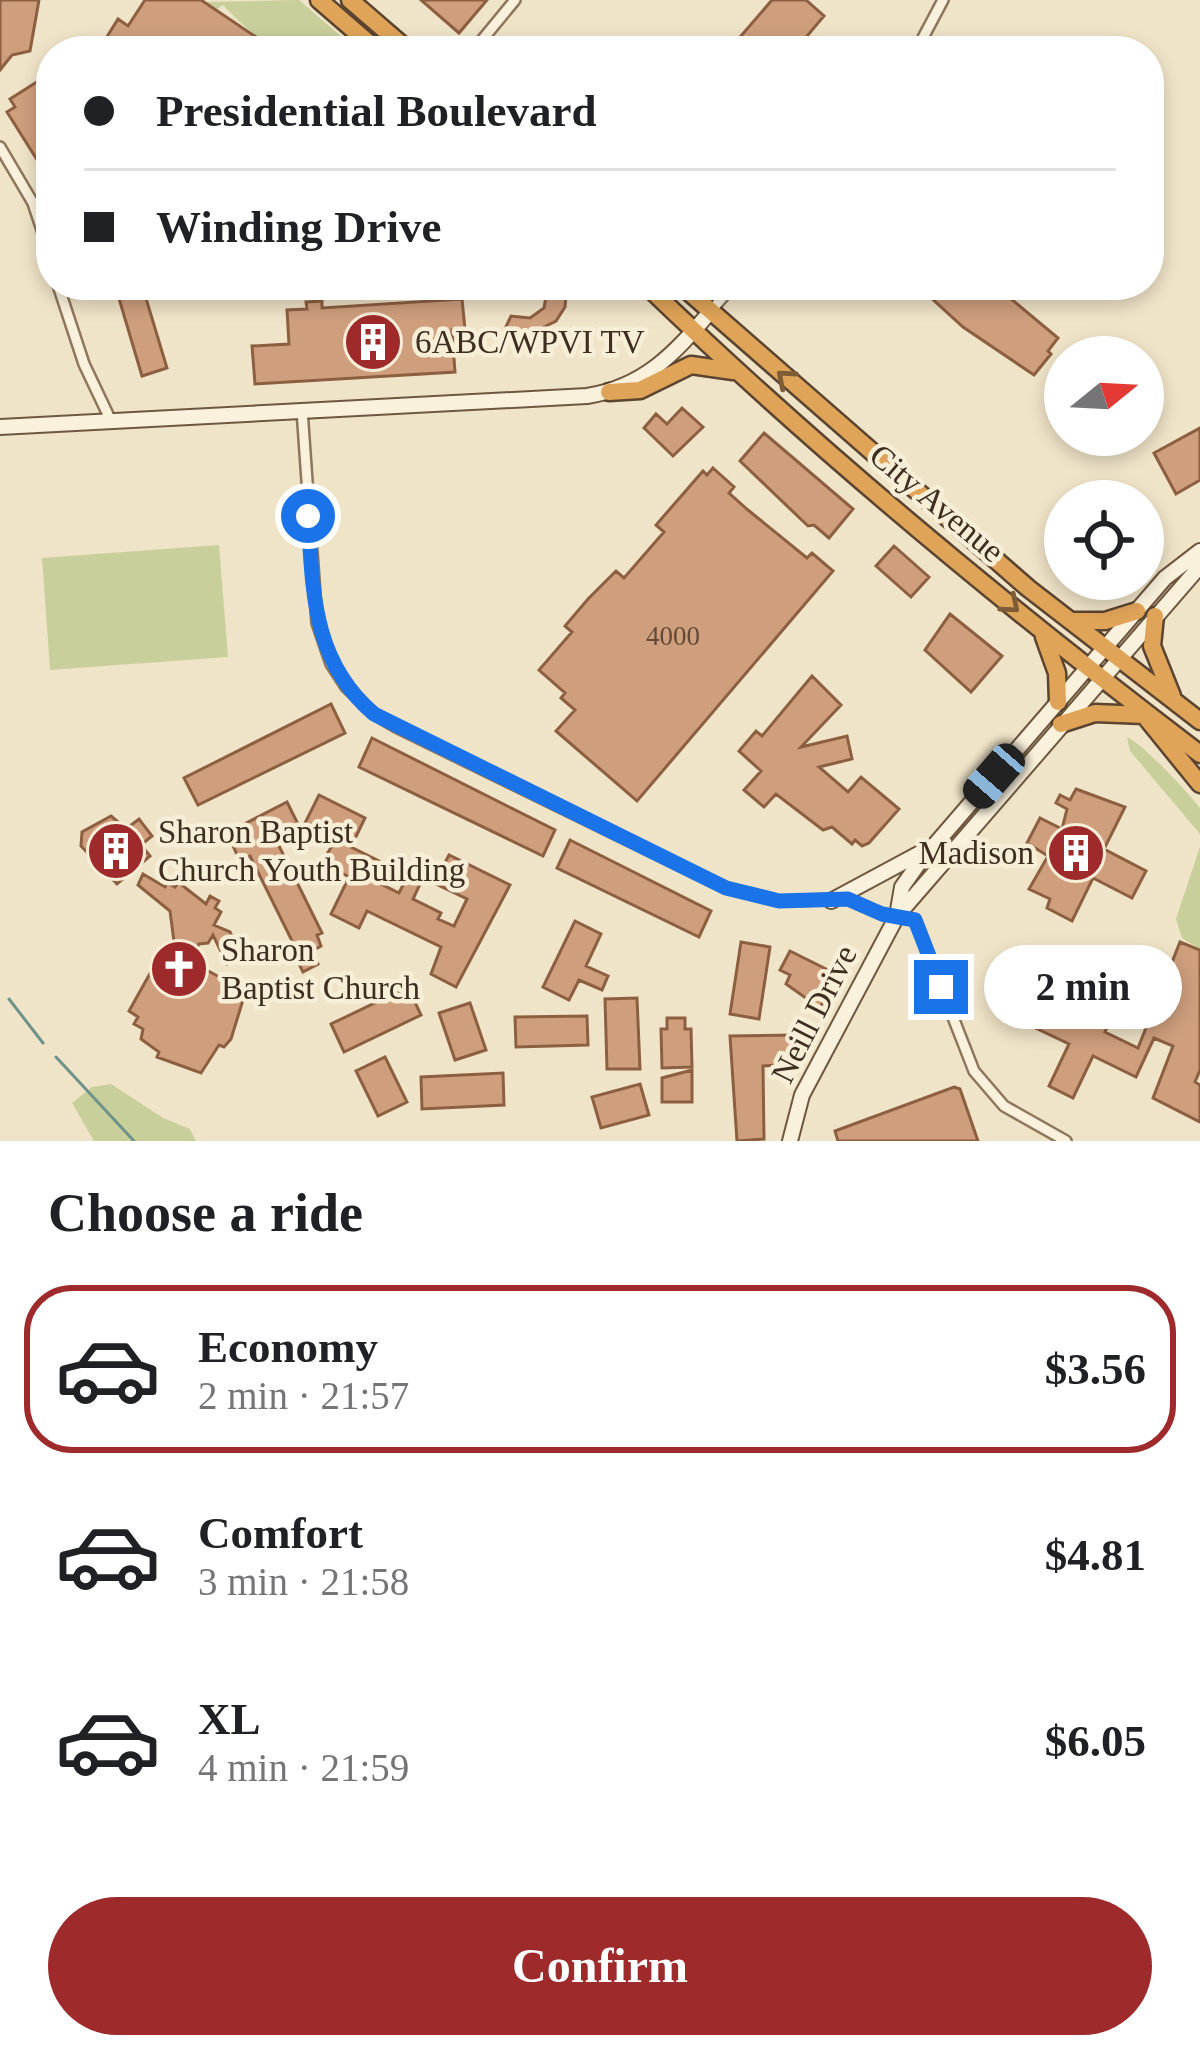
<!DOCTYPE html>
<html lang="en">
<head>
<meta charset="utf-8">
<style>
	:root { --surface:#fff; --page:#f6f6f6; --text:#202124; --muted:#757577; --line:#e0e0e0; --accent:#9e2a2b }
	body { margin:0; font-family:"Times New Roman",serif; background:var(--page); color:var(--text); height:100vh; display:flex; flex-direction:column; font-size:45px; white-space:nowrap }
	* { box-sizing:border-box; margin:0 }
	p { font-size:39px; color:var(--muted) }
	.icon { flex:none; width:66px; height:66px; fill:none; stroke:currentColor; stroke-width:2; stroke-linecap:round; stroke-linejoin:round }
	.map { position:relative; height:1141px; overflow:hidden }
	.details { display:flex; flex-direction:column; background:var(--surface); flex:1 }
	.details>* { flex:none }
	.top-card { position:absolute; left:36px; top:36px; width:1128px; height:264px; border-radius:48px; box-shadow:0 6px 18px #0003; display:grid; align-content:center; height:264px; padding:0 48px; background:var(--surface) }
	.needle { width:78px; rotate:72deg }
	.buttons { position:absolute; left:1044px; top:336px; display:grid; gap:24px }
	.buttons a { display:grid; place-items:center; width:120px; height:120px; border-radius:50%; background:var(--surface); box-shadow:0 6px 18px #0003; font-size:60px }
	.end { position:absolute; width:54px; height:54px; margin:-27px; border:15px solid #1a73e8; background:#fff; box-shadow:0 0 0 6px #fff }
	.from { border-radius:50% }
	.bubble { position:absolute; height:84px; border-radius:42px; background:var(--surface); box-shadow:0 6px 18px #0003; font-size:39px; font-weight:600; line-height:84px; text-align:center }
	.car { position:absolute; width:36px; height:72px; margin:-36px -18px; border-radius:15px; box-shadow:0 0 9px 3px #0007; background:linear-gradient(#222 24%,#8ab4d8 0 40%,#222 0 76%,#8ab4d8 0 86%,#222 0) }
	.top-card b { display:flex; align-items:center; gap:42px; height:114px; font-size:45px }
	.top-card b+b { border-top:3px solid var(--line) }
	.top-card i { width:30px; height:30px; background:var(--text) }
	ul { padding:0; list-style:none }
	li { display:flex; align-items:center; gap:36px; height:168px; margin:0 24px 18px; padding:0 24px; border:6px solid transparent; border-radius:48px }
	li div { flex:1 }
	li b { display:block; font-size:45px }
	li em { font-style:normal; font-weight:600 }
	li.selected { border-color:var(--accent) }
	li>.icon { width:108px; height:108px; stroke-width:1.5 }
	h2 { padding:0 48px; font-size:54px; line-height:144px }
	.primary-button { display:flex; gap:24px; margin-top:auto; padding:24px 48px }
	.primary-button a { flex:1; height:138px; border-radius:72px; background:var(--accent); color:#fff; font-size:48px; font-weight:600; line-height:138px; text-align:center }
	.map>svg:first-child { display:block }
	.green { fill:#c9cf9b }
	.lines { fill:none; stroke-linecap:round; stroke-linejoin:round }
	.stream { stroke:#6f938a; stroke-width:3 }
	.building { fill:#cf9f7d; stroke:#8d5f41; stroke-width:3 }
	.street-casing { stroke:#8d765c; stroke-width:14 }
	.secondary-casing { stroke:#6f573f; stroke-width:18 }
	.highway-casing { stroke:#5b4430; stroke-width:21 }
	.street { stroke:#faf1dc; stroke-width:9 }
	.secondary { stroke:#faf1dc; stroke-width:14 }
	.highway { stroke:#e0a458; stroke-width:16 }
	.oneway { stroke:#7e5d36 }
	.route { stroke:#1a73e8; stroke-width:15 }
	.labels { text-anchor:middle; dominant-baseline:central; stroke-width:9; stroke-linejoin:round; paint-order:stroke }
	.number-label { font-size:27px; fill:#624a37 }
	.poi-label { font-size:33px; fill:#3d2e20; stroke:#f7eed8; text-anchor:start }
	.street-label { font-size:33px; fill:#3d2e20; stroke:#f7eed8 }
</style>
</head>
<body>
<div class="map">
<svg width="1200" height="1141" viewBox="0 0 1200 1141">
	<rect width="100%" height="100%" fill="#f0e4c8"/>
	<!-- green -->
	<path class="green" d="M299,0L358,51C281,51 275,59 223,5L216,10L204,2Z
		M219,545L228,657L50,670L42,558Z
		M1127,737C1144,745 1187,791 1200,808V834L1130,751Z
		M1200,847V949L1182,938L1176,919Z
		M111,1084L163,1118L190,1129L196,1141H94L72,1103L92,1087Z"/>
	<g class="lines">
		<!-- stream -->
		<path class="stream" d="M9,999L43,1043
			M56,1057L134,1141"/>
	</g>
	<!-- building -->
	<path class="building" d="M0,0H39L30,51L12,55L0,70Z
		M145,0H201L262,41L255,51H114L103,43L118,19L128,26Z
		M421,0H487L459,33Z
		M772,0H806L824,16L797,48L788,51H728Z
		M51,73V182L7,112L15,107L10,99Z
		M115,285H142L167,368L142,376Z
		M548,285H567L565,307L556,321L528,335L504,331L511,316L530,318L544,308Z
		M917,285H1010L1004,293L1058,338L1048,351L1051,354L1034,375L963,327Z
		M462,299L465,329L452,330L455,372L255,384L252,346L289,344L287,310L307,309L306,302L322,301V308Z
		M682,408L703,427L673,456L644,428L656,414L667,424Z
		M1200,428V480L1176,494L1154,453Z
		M764,433L853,509L829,538L814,525L808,526L740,461Z
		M713,468L734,487L729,493L748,510L807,558L812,553L833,571L637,801L556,731L575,710L561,698L565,693L539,670L572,632L565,626L588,599L616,571L624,578L664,532L656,525L703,471L707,475Z
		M894,546L929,577L911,597L876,566Z
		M950,614L1002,656L971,692L925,650Z
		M812,676L841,705L801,747L847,736L852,759L819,767L848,792L861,777L899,809L869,843L862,846L855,840L852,844L832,827L823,830L776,794L764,807L744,790L761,771L739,751L756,731L762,736Z
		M331,704L345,733L198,805L184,778Z
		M372,738L555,830L543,856L359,767Z
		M1076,789L1125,807L1104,849L1146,871L1132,898L1093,878L1072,921L1047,908L1050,899L1029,889L1048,856L1027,843L1040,818L1062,829L1067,809L1056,803L1060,795L1070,800Z
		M319,795L365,818L351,847L389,866L381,884L399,893L408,875L421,882L413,899L441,913L438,919L454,926L467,899L434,883L449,855L510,885L456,987L431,974L441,947L367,911L359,928L331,914L349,877L322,862L337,838L305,823Z
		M287,802L301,830L277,842L322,933L317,935L321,946L312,951L318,964L303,972L298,962L302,961L250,856L240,861L227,833Z
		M111,816L126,829L139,819L152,836L141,845L150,856L117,884L81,846L82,832Z
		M570,840L711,911L699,937L557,868Z
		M143,874L165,887L167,883L175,887L178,882L206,904L210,896L219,901L215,908L221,912L214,925L230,932L237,948L244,944L249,954L227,964L213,935L208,943L199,944L190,961L234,985L243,1000L231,1039L224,1047L219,1045L201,1073L157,1057L159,1052L141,1039L143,1029L134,1024L138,1017L129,1011L157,961L166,951L176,957L170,911L138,885Z
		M575,921L601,934L586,966L608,976L602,990L579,980L569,1000L543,987Z
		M741,942L770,947L759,1019L730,1014Z
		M1180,942L1200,950V1070L1195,1082L1200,1085V1122L1153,1098L1173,1046L1154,1038L1136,1077L1093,1056L1073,1098L1049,1086L1069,1044L1025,1023L1037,999L1081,1020L1101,978L1125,990L1105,1032L1138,1048Z
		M790,951L836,974L820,1008L786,984L790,975L780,970Z
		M408,987L421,1015L344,1052L331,1024Z
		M637,998L640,1069H607L605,999Z
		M470,1003L486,1050L455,1060L439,1013Z
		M587,1016L588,1045L516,1047L515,1017Z
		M667,1018H685V1029H691L692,1067L662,1068L661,1029H667Z
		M796,1035L797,1064L763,1066L764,1139L737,1141L730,1036Z
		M385,1057L407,1102L378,1116L356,1071Z
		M692,1070V1102H662V1078Z
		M503,1073L504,1105L422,1109L421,1077Z
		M640,1084L649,1115L601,1128L592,1097Z
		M954,1087L960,1089L978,1141H838L835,1131Z"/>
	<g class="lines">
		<defs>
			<path id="street" d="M473,51L515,0
				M916,51L943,0
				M0,147L33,203L51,257
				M58,285L84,364L111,421
				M710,312L733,285
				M302,410L317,623L331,664L346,687L374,714L396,727L726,888L779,901L847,899L882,914L915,920L974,1071L1004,1106L1066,1141"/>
			<path id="secondary" d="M0,427L587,396C644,387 674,354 710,312
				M831,901L924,851
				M897,916L902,887L919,863L1165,578L1200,551
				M790,1141L802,1095L897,916L1200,566"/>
			<path id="highway" d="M319,0L378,51
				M350,0L409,51
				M646,285C820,453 1008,608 1200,754
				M681,285L1028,588L1200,721
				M609,392L640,390L691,365L733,371
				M1155,616L1152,646L1172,696
				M1074,621H1105L1137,611
				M1044,637L1057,673L1058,702
				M1061,724L1095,713L1144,715L1200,784"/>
		</defs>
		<!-- street casing -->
		<use href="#street" class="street-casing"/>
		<!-- secondary casing -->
		<use href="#secondary" class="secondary-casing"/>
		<!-- highway casing -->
		<use href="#highway" class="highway-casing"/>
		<!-- street -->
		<use href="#street" class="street"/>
		<!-- secondary -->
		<use href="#secondary" class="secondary"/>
		<!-- highway -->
		<use href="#highway" class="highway"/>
	</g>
	<!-- one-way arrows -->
	<defs><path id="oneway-chevron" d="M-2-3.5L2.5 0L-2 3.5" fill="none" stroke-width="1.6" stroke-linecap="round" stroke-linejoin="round" transform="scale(3)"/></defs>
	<g class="oneway">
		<use href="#oneway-chevron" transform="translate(785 378) rotate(-139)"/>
		<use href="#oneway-chevron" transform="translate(1011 605) rotate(40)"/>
	</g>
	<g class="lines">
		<!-- route -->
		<path class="route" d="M308,516C313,592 312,661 374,714L726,888L779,901L848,899L882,914L915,920L941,987"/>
	</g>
	<!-- icons -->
	<defs>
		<symbol id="building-disc" viewBox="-11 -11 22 22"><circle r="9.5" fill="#9e2a2b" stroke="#f7eed8"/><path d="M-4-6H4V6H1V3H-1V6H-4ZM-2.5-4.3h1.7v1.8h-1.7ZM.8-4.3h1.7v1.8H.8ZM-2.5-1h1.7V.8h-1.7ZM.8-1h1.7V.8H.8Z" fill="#fff"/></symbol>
		<symbol id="church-disc" viewBox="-11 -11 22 22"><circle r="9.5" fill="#9e2a2b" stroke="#f7eed8"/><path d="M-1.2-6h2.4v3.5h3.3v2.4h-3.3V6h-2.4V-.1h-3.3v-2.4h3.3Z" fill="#fff"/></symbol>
	</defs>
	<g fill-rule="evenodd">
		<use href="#building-disc" x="340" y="309" width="66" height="66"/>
		<use href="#building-disc" x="83" y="818" width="66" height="66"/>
		<use href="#building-disc" x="1043" y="820" width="66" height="66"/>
		<use href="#church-disc" x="146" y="936" width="66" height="66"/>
	</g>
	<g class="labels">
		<!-- number labels -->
		<g class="number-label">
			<text x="673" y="636">4000</text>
		</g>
		<!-- poi labels -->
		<g class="poi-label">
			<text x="415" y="342">6ABC/WPVI TV</text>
			<text x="158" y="832">Sharon Baptist<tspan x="158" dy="38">Church Youth Building</tspan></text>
			<text x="1034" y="853" text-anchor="end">Madison</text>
			<text x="221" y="950">Sharon<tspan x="221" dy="38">Baptist Church</tspan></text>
		</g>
		<!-- street labels -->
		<g class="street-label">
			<text transform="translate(937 503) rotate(40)">City Avenue</text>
			<text transform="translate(814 1014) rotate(-63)">Neill Drive</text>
		</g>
	</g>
</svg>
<div class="buttons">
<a><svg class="needle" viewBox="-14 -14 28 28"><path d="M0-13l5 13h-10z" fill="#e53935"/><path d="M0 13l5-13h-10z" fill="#757577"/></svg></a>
<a><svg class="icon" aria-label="locate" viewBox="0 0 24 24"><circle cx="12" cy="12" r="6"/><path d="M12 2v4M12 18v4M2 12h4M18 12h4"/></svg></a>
</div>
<i class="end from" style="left:308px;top:516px"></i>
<i class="end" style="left:941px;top:987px"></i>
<div class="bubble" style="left:984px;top:945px;width:198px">2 min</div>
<i class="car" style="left:994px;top:776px;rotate:221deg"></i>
<div class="top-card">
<b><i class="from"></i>Presidential Boulevard</b>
<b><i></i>Winding Drive</b>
</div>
</div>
<section class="details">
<h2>Choose a ride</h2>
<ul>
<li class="selected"><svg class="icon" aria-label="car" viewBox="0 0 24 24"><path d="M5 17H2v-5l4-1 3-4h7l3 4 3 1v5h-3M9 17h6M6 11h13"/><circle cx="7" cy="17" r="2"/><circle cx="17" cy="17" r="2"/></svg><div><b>Economy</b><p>2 min · 21:57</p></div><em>$3.56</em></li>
<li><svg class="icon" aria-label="car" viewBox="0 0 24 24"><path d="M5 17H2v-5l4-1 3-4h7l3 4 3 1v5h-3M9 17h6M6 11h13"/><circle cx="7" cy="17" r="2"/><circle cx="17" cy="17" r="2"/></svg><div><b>Comfort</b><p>3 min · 21:58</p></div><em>$4.81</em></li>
<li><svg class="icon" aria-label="car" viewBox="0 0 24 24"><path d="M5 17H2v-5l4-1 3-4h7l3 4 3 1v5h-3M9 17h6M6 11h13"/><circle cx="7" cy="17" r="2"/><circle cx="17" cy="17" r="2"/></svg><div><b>XL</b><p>4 min · 21:59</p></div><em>$6.05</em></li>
</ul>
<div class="primary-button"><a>Confirm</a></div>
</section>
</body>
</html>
